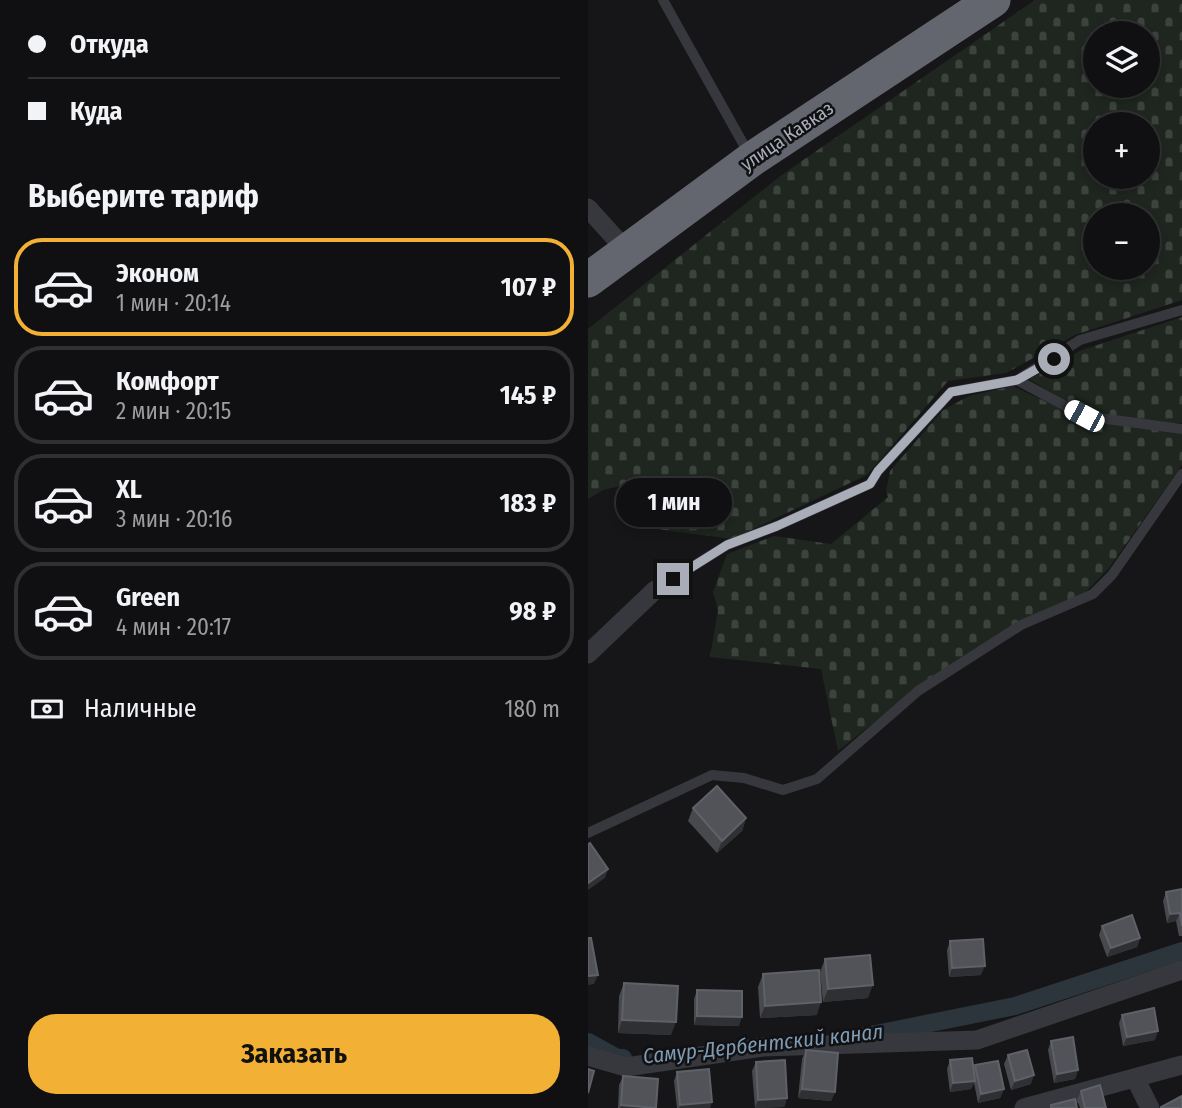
<!DOCTYPE html>
<html lang="ru">
<head>
<meta charset="utf-8">
<style>
	:root { --surface:#101012; --page:#19191b; --text:#f1f3f6; --muted:#9c9d9f; --line:#303032; --accent:#f2b134 }
	body { margin:0; font-family:"Fira Sans Condensed",sans-serif; background:var(--page); color:var(--text); height:100vh; display:flex; flex-direction:column; font-size:26px; white-space:nowrap }
	* { box-sizing:border-box; margin:0 }
	p { font-size:23px; color:var(--muted) }
	.icon { flex:none; width:38px; height:38px; fill:none; stroke:currentColor; stroke-width:2; stroke-linecap:round; stroke-linejoin:round }
	.map { position:relative; flex:1; overflow:hidden }
	.panel { display:flex; flex-direction:column; background:var(--surface); width:588px }
	.panel>* { flex:none }
	.top-card { display:grid; align-content:center; height:154px; padding:0 28px; background:var(--surface) }
	.buttons { position:absolute; left:495px; top:21px; display:grid; gap:14px }
	.buttons a { display:grid; place-items:center; width:77px; height:77px; border-radius:50%; background:var(--surface); box-shadow:0 4px 10px #0003,0 0 0 2px var(--line); font-size:35px }
	.end { position:absolute; width:32px; height:32px; margin:-16px; border:9px solid #a8adb8; background:#111; box-shadow:0 0 0 4px #111 }
	.from { border-radius:50% }
	.bubble { position:absolute; height:49px; border-radius:24px; background:var(--surface); box-shadow:0 4px 10px #0003,0 0 0 2px var(--line); font-size:23px; font-weight:700; line-height:49px; text-align:center }
	.car { position:absolute; width:21px; height:42px; margin:-21px -10px; border-radius:9px; box-shadow:0 0 5px 2px #0007; background:linear-gradient(#fff 24%,#345 0 40%,#fff 0 76%,#345 0 86%,#fff 0) }
	.top-card b { display:flex; align-items:center; gap:24px; height:66px; font-size:26px }
	.top-card b+b { border-top:2px solid var(--line) }
	.top-card i { width:18px; height:18px; background:var(--text) }
	ul { padding:0; list-style:none }
	li { display:flex; align-items:center; gap:21px; height:98px; margin:0 14px 10px; padding:0 14px; border:4px solid var(--line); border-radius:28px }
	li div { flex:1 }
	li b { display:block; font-size:26px }
	li em { font-style:normal; font-weight:700 }
	li.active { border-color:var(--accent) }
	li>.icon { width:63px; height:63px; stroke-width:1.5 }
	h2 { padding:0 28px; font-size:32px; line-height:84px }
	.pay { display:flex; align-items:center; gap:18px; height:77px; padding:0 28px; font-size:26px }
	.pay p { margin-inline-start:auto }
	.cta { display:flex; gap:14px; margin-top:auto; padding:14px 28px }
	.cta a { flex:1; height:80px; border-radius:28px; background:var(--accent); color:#111; font-size:28px; font-weight:700; line-height:80px; text-align:center }
	main { display:flex; flex:1; min-height:0 }
	.map>svg:first-child { display:block }
	.cemetery { fill:url(#cemetery-stones); fill-rule:evenodd }
	.lines { fill:none; stroke-linecap:round; stroke-linejoin:round }
	.canal { stroke:#2c353c; stroke-width:18 }
	.lane { stroke:#37383d; stroke-width:10 }
	.street { stroke:#37383d; stroke-width:19 }
	.highway { stroke:#63666e; stroke-width:35 }
	.wall { fill:#47494d }
	.shaded-wall { fill:#2f3033 }
	.building { fill:#525359; stroke:#5f6168; stroke-width:2 }
	.route { stroke:#a8adb8; stroke-width:9 }
	.labels { text-anchor:middle; dominant-baseline:central; stroke-width:5; stroke-linejoin:round; paint-order:stroke }
	.street-label { font-size:19px; fill:#a8adb8; stroke:#111113 }
	.water-label { font-size:21px; font-style:italic; fill:#7f9bb3; stroke:#111113 }
</style>
</head>
<body>
<main>
<section class="panel">
<div class="top-card">
<b><i class="from"></i>Откуда</b>
<b><i></i>Куда</b>
</div>
<h2>Выберите тариф</h2>
<ul>
<li class="active"><svg class="icon" aria-label="car" viewBox="0 0 24 24"><path d="M5 17H2v-5l4-1 3-4h7l3 4 3 1v5h-3M9 17h6M6 11h13"/><circle cx="7" cy="17" r="2"/><circle cx="17" cy="17" r="2"/></svg><div><b>Эконом</b><p>1 мин · 20:14</p></div><em>107 ₽</em></li>
<li><svg class="icon" aria-label="car" viewBox="0 0 24 24"><path d="M5 17H2v-5l4-1 3-4h7l3 4 3 1v5h-3M9 17h6M6 11h13"/><circle cx="7" cy="17" r="2"/><circle cx="17" cy="17" r="2"/></svg><div><b>Комфорт</b><p>2 мин · 20:15</p></div><em>145 ₽</em></li>
<li><svg class="icon" aria-label="car" viewBox="0 0 24 24"><path d="M5 17H2v-5l4-1 3-4h7l3 4 3 1v5h-3M9 17h6M6 11h13"/><circle cx="7" cy="17" r="2"/><circle cx="17" cy="17" r="2"/></svg><div><b>XL</b><p>3 мин · 20:16</p></div><em>183 ₽</em></li>
<li><svg class="icon" aria-label="car" viewBox="0 0 24 24"><path d="M5 17H2v-5l4-1 3-4h7l3 4 3 1v5h-3M9 17h6M6 11h13"/><circle cx="7" cy="17" r="2"/><circle cx="17" cy="17" r="2"/></svg><div><b>Green</b><p>4 мин · 20:17</p></div><em>98 ₽</em></li>
</ul>
<div class="pay"><svg class="icon" aria-label="cash" viewBox="0 0 24 24"><path d="M3 7h18v10H3z"/><circle cx="12" cy="12" r="2"/></svg>Наличные<p>180 m</p></div>
<div class="cta"><a>Заказать</a></div>
</section>
<div class="map">
<svg width="594" height="1108" viewBox="0 0 594 1108">
	<defs>
		<pattern id="cemetery-stones" width="16" height="16" patternUnits="userSpaceOnUse" patternTransform="scale(1.75)"><rect width="16" height="16" fill="#1e261f"/><path d="M2 7V4a2 2 0 0 1 4 0v3zM10 15v-3a2 2 0 0 1 4 0v3z" fill="#3c433d"/></pattern>
	</defs>
	<rect width="100%" height="100%" fill="#161618"/>
	<!-- cemetery -->
	<path class="cemetery" d="M447,0H594V300L487,335L418,373L360,381L279,475L144,539L68,529L64,479L15,490L0,499V329L195,174ZM508,33H560V86H508ZM508,124H560V177H508ZM508,215H560V268H508Z
		M594,317V423H566L497,412L439,378L494,350Z
		M425,386L494,419L594,433V465L521,568L497,593L431,621L343,677L250,751L233,669L122,657L130,610L125,592L139,554L186,536L243,544L300,497L298,491L302,471L355,410L381,396Z"/>
	<g class="lines">
		<!-- canal -->
		<path class="canal" d="M268,1038L427,1006L594,951
			M0,1042L29,1058H35"/>
		<!-- lane -->
		<path class="lane" d="M75,0L162,156
			M429,380L496,416L594,429
			M67,590L139,545L189,526L282,484L290,471L363,392L429,380L492,340L594,310
			M0,833L124,775L156,778L195,790L229,779L330,691L433,625L505,594L524,575L594,474"/>
		<!-- street -->
		<path class="street" d="M0,208L38,250
			M0,654L67,590
			M0,1056L38,1067L175,1047L389,1040L594,970
			M547,1078L562,1108
			M436,1108L594,1065"/>
		<!-- highway -->
		<path class="highway" d="M0,280L164,159L405,0"/>
	</g>
	<!-- wall -->
	<path class="wall" d="M105,808L158,818L154,831L129,853L100,821Z
		M594,889V936H591L588,921L579,923L575,901L578,892Z
		M514,926L552,938L549,947L519,957L511,935Z
		M362,941L393,975L361,977L359,950Z
		M237,959L280,998L235,1002L232,972Z
		M175,974L229,1015L172,1018L170,987Z
		M36,983L83,1035L30,1033L31,996Z
		M109,990L151,1026L106,1025V999Z
		M534,1015L567,1040L535,1046L531,1023Z
		M463,1041L490,1070L487,1079L466,1083L460,1050Z
		M218,1050L247,1092L243,1101L210,1098L214,1059Z
		M420,1055L443,1084L423,1090L416,1064Z
		M362,1060L385,1071L387,1065L416,1089L412,1098L390,1103L386,1083L383,1089L362,1092L359,1069Z
		M168,1062L199,1098L196,1107L167,1108L164,1071Z
		M89,1072L122,1108H89L86,1081Z
		M35,1076L67,1108H30L31,1085Z
		M493,1091L518,1108H492L489,1100Z"/>
	<!-- shaded-wall -->
	<path class="shaded-wall" d="M158,818L154,831L129,853L134,841Z
		M20,869L17,878L0,890V883Z
		M592,913L588,921L579,923L582,914Z
		M552,938L549,947L519,957L523,948Z
		M397,966L393,975L361,977L364,968Z
		M10,975L6,984L0,985V976Z
		M285,985L280,998L235,1002L240,989Z
		M233,1002L229,1015L172,1018L177,1006Z
		M109,1016L154,1017L151,1026L106,1025Z
		M34,1020L88,1022L83,1035L30,1033Z
		M570,1031L567,1040L535,1046L539,1037Z
		M490,1070L487,1079L466,1083L469,1074Z
		M446,1075L443,1084L423,1090L427,1081Z
		M387,1081L383,1089L362,1092L365,1083Z
		M214,1089L247,1092L243,1101L210,1098Z
		M416,1089L412,1098L390,1103L393,1094Z
		M199,1098L196,1107L167,1108L170,1100Z
		M124,1102L122,1108H91L92,1105Z
		M33,1105L67,1108H32Z"/>
	<!-- building -->
	<path class="building" d="M129,786L158,818L134,841L105,808Z
		M2,843L20,869L0,883V844Z
		M594,889V926L592,913L582,914L578,892Z
		M544,915L552,938L523,948L514,926Z
		M0,938H3L10,975L0,976Z
		M395,939L397,966L364,968L362,941Z
		M282,955L285,985L240,989L237,959Z
		M231,970L233,1002L177,1006L175,974Z
		M36,983L90,986L88,1022L34,1020Z
		M109,990L154,991V1017L109,1016Z
		M566,1008L570,1031L539,1037L534,1015Z
		M485,1037L490,1070L469,1074L463,1041Z
		M218,1050L250,1053L247,1092L214,1089Z
		M439,1050L446,1075L427,1081L420,1055Z
		M384,1058L387,1081L365,1083L362,1060Z
		M197,1060L199,1098L170,1100L168,1062Z
		M410,1061L416,1089L393,1094L387,1065Z
		M0,1069L6,1071L0,1093Z
		M121,1069L124,1102L92,1105L89,1072Z
		M35,1076L70,1079L68,1108L33,1105Z
		M512,1085L518,1108H497L493,1091Z
		M594,1096V1108H573V1107Z
		M487,1099L489,1108H463V1105Z"/>
	<g class="lines">
		<!-- route -->
		<path class="route" d="M85,579L139,545L189,526L282,484L290,471L363,392L429,380L466,359"/>
	</g>
	<g class="labels">
		<!-- street labels -->
		<g class="street-label">
			<text transform="translate(199 136) rotate(-34)">улица Кавказ</text>
		</g>
		<!-- water labels -->
		<g class="water-label">
			<text transform="translate(175 1044) rotate(-6)">Самур-Дербентский канал</text>
		</g>
	</g>
</svg>
<div class="buttons">
<a><svg class="icon" aria-label="layers" viewBox="0 0 24 24"><path d="M12 4l9 5-9 5-9-5zM3 14l9 5 9-5"/></svg></a>
<a>+</a>
<a>−</a>
</div>
<i class="end from" style="left:466px;top:359px"></i>
<i class="end" style="left:85px;top:579px"></i>
<div class="bubble" style="left:28px;top:478px;width:116px">1 мин</div>
<i class="car" style="left:496px;top:416px;rotate:298deg"></i>
</div>
</main>
</body>
</html>
